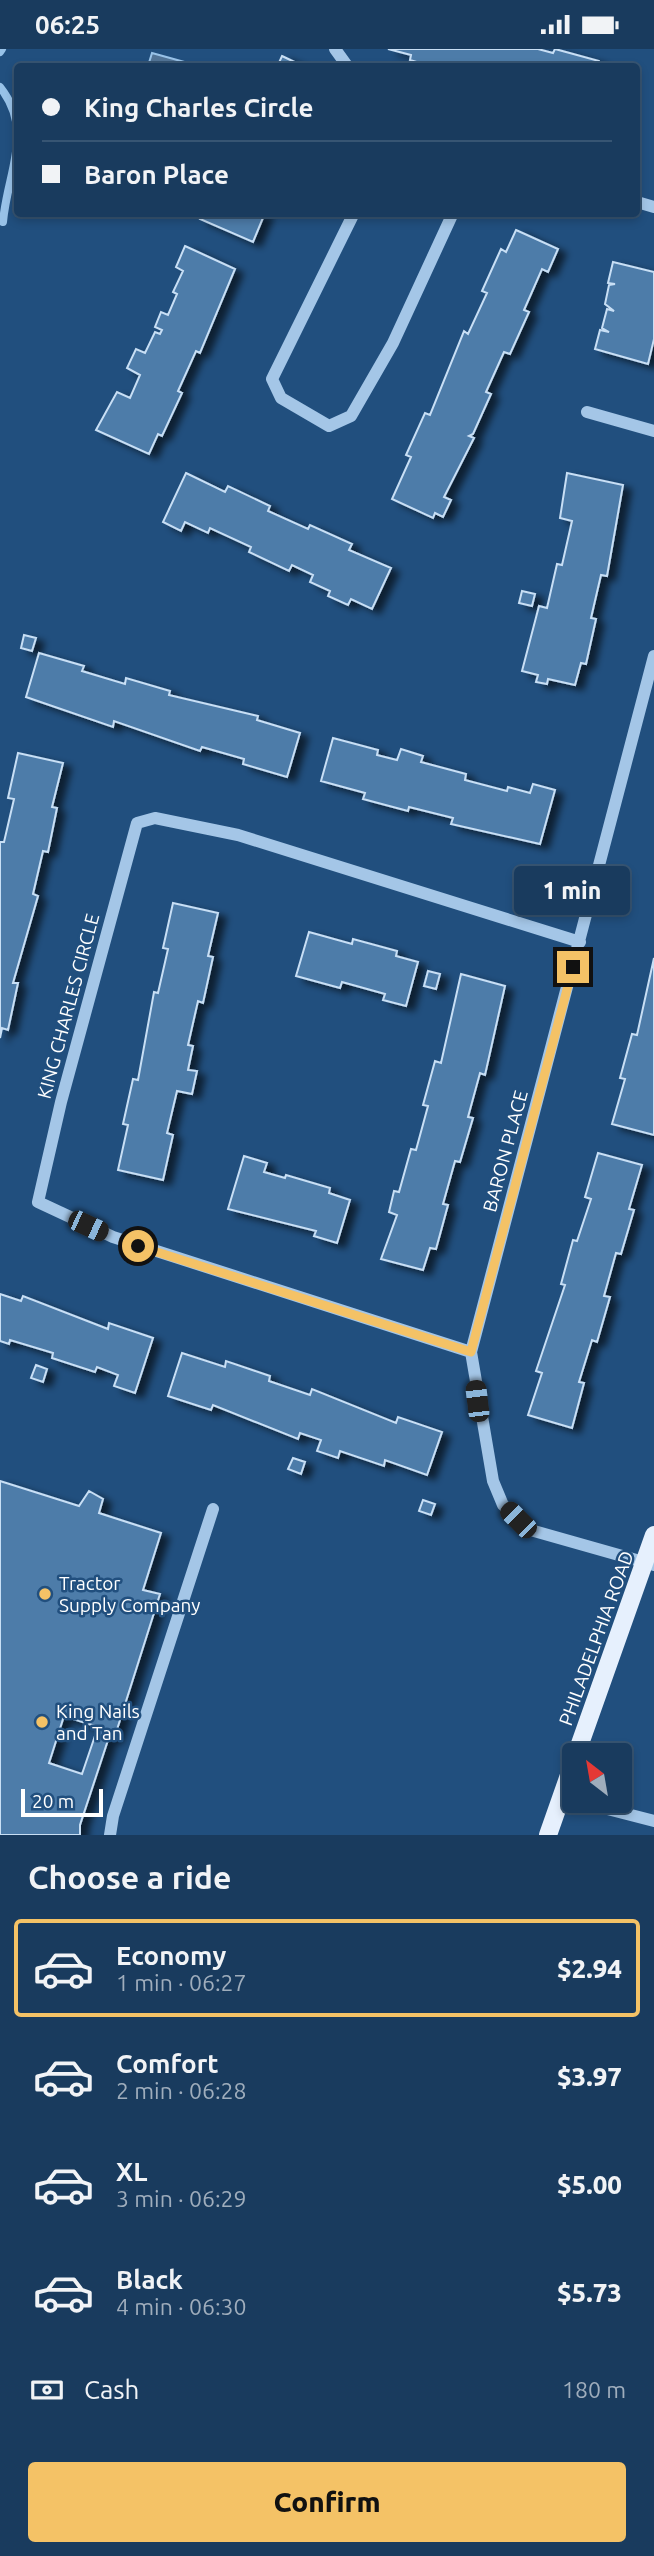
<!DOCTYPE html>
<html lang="en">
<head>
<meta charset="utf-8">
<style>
	:root { --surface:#193b5e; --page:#224264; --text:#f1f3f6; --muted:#9fadbc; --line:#375573; --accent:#f4c266 }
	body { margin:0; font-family:Ubuntu,sans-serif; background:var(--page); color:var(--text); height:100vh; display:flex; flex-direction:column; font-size:26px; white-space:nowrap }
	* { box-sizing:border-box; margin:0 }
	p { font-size:23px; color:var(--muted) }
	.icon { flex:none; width:38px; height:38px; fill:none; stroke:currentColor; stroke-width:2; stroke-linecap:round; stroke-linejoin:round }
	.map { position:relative; height:1786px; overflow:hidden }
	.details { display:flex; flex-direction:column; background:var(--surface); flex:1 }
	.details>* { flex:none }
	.guide { position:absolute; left:14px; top:14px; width:626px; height:154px; border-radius:7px; box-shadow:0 4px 10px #0003,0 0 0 2px var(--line); display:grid; align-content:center; height:154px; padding:0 28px; background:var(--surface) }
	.needle { width:46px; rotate:329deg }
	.controls { position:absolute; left:562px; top:1694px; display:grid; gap:14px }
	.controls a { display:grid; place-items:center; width:70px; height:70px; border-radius:7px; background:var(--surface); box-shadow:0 4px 10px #0003,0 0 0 2px var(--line); font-size:35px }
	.scale { position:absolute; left:21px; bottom:18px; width:82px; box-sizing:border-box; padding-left:7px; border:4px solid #fff; border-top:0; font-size:19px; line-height:24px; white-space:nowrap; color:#fff; -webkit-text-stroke:5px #214f7e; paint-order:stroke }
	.end { position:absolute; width:32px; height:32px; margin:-16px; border:9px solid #f4c266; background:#111; box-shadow:0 0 0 4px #111 }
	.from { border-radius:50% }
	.bubble { position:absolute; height:49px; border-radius:7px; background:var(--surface); box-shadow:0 4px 10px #0003,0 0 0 2px var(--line); font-size:23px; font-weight:800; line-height:49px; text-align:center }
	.car { position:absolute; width:21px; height:42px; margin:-21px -10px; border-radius:9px; box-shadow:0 0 5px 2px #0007; background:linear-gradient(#222 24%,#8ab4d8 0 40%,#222 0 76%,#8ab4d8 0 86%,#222 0) }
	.guide b { display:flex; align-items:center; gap:24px; height:66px; font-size:26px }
	.guide b+b { border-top:2px solid var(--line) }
	.guide i { width:18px; height:18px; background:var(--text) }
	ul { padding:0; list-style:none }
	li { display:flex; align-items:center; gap:21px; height:98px; margin:0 14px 10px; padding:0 14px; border:4px solid transparent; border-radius:7px }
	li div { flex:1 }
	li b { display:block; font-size:26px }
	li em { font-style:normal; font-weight:800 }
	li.selected { border-color:var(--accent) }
	li>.icon { width:63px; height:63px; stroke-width:1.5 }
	h2 { padding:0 28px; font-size:32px; line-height:84px }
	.pay { display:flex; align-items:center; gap:18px; height:77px; padding:0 28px; font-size:26px }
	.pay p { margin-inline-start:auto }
	.cta { display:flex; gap:14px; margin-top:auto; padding:14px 28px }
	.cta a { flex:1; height:80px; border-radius:7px; background:var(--accent); color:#111; font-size:28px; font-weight:800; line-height:80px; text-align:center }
	.status { display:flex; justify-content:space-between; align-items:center; height:49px; padding:0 35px; background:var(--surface); direction:ltr }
	.status svg { height:19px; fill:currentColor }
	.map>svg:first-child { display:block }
	.water { fill:#527497; stroke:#98c2e8; stroke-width:2 }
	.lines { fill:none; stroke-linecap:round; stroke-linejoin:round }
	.stream { stroke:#98c2e8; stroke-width:8 }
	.building { fill:#4d7ba9; stroke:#c8dff5; stroke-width:2; fill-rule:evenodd; filter:url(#shadow) }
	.minor { stroke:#a4c6e7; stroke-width:12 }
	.major { stroke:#e6f0fd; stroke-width:18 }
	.route { stroke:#f4c266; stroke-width:9 }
	.poi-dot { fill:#f4c266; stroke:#214f7e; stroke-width:2.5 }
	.labels { text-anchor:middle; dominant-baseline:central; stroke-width:5; stroke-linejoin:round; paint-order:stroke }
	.street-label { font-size:19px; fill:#fff; stroke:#214f7e }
	.poi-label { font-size:19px; fill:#fff; stroke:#214f7e; text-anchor:start }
</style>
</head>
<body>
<div class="status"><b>06:25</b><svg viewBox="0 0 49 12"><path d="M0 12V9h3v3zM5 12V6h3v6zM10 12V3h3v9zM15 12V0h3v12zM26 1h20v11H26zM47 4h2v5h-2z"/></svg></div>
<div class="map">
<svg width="654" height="1786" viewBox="0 0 654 1786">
	<defs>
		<filter id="shadow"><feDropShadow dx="8" dy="4.5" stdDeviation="3.5" flood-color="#0009"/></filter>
	</defs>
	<rect width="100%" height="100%" fill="#214f7e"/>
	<!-- water -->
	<path class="water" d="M152,4L188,14L187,17H148Z"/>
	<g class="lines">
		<!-- stream -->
		<path class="stream" d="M0,3L2,0
			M0,38C35,82 7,124 3,173"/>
	</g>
	<!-- building -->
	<path class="building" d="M388,0H538L553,4L555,0L599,12L600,18H433L410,11L411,6Z
		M282,7L305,18H277Z
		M203,164H265L253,193L200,170Z
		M516,181L558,200L548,223L542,220L524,261L529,263L510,305L504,303L486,343L491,345L473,385L469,387L474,389L444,448L451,451L443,468L435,464L433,469L392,450L411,408L406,406L425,364L430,366L464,282L468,285L487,244L482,242L501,200L506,203Z
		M185,197L235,220L200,304L196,302L178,342L182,344L162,387L158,385L149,405L96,381L117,343L130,349L140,326L127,319L136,300L145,304L155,283L160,285L162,281L155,278L161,263L168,266L177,245L173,243L183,222L176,218Z
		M613,213L654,223V290L648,315L595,300L600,281L609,283L602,279L607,260L614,262L605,255L609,236L615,235L608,234Z
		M186,424L225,443L228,437L270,457L268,462L308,480L310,476L352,495L349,501L391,519L372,560L351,550L348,556L328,547L330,542L310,533L313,526L292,516L289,522L249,503L251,498L210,479L208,484L185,473L181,482L163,473Z
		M567,424L623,436L607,527L601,526L591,569L596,570L586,615L581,614L575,636L548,630L547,635L536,633L538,626L522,622L539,557L547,559L557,515L562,516L572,472L560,469Z
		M522,542L535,545L532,557L519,554Z
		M24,586L36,589L32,602L21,599Z
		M39,604L84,617L82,622L125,635L126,629L170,642L169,646L258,667L257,671L300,684L287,728L243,715L244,710L202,698L200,702L114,672L113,678L26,648Z
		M333,689L378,701L377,706L397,711L401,700L423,707L421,713L466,725L465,731L507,742L508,738L530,744L533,735L555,741L540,795L451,775L453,769L409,758L408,762L363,750L365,744L321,732Z
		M18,704L63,714L52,758L57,759L48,803L43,802L33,845L38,847L13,934H18L8,981L2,979L0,989V793H4L14,750L8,749Z
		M173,854L218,864L208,907L213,908L203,954L198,952L188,996L193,997L188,1021L197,1022L192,1045L177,1042L167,1084L173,1086L163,1131L118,1121L128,1076L123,1075L133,1030L138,1031L154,943L158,944L168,900L163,899Z
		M309,883L352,895L353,890L397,902L396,907L418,913L406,957L383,951L385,945L342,933L340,939L296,927Z
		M654,909V1086L612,1075L625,1030L620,1029L632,985L637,986Z
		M428,922L440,925L436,940L424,937Z
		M461,925L505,937L485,1026L480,1024L468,1068L473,1069L460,1113L455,1112L443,1155L448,1156L436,1200L430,1199L423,1221L381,1210L397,1166L389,1163L394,1142L399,1143L411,1100L416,1101L428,1057L423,1056L435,1012L441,1014Z
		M598,1104L642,1116L629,1160L634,1161L621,1205L616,1204L604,1247L610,1248L597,1293L592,1291L579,1333L584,1334L572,1379L528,1366L542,1324L536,1322L565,1236L561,1235L573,1191L577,1192L591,1150L585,1148Z
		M244,1107L267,1114L264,1123L285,1129L286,1126L330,1139L329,1144L350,1151L337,1194L314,1187L316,1182L228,1160Z
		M0,1245L21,1252L23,1247L108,1280L109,1274L153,1289L135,1344L114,1337L118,1326L97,1318L95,1323L52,1309L53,1304L10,1291L9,1295L0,1292Z
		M182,1304L225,1318L226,1312L270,1327L269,1332L310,1346L312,1340L396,1374L398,1368L442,1383L427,1426L385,1411L384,1417L340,1402L338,1409L317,1402L321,1391L300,1384L298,1390L213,1356L211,1361L168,1347Z
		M36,1316L47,1320L43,1333L31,1329Z
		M293,1409L305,1413L301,1425L288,1420Z
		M0,1432L79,1457L89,1442L103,1450L99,1464L161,1484L143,1541L160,1545L114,1690L109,1688L80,1776V1786H0ZM64,1667L98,1678L82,1725L49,1714Z
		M423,1451L435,1455L431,1466L419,1462Z"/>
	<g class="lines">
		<!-- minor -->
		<path class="minor" d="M335,0L348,18
			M637,153L654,158
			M354,164L272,330L281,349L329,377L351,367L393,294L453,164
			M587,363L654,382
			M654,607L471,1303L493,1432L503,1456L534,1482L654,1516
			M471,1303L113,1188L38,1153L61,1053L137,774L155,769L238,786L580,893
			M561,1748L654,1772
			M110,1786L113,1767L213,1460"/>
		<!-- major -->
		<path class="major" d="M576,1706L654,1486
			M548,1786L574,1712"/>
	</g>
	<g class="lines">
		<!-- route -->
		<path class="route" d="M138,1197L471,1303L573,918"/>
	</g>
	<!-- markers -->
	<g class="poi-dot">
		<circle cx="45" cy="1545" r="7"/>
		<circle cx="42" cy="1673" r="7"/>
	</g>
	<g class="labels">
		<!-- street labels -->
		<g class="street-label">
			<text transform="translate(68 957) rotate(-75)">KING CHARLES CIRCLE</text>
			<text transform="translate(505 1102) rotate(-75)">BARON PLACE</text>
			<text transform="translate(596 1589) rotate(-70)">PHILADELPHIA ROAD</text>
		</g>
		<!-- poi labels -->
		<g class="poi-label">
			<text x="59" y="1534">Tractor<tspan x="59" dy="22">Supply Company</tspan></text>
			<text x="56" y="1662">King Nails<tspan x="56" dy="22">and Tan</tspan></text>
		</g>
	</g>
</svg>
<div class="controls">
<a><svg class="needle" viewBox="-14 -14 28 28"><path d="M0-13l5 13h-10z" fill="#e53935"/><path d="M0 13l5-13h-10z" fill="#9fadbc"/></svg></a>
</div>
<div class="scale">20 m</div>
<i class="end from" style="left:138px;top:1197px"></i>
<i class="end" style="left:573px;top:918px"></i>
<div class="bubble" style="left:514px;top:817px;width:116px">1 min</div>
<i class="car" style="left:88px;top:1177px;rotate:115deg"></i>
<i class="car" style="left:477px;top:1352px;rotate:353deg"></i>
<i class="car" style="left:518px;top:1471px;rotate:315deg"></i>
<div class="guide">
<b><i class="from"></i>King Charles Circle</b>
<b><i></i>Baron Place</b>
</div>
</div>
<section class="details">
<h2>Choose a ride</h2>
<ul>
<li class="selected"><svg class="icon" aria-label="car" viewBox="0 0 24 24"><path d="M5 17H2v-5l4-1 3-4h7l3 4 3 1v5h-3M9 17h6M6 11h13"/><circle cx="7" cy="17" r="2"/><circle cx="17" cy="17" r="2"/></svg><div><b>Economy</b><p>1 min · 06:27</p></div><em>$2.94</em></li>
<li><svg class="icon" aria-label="car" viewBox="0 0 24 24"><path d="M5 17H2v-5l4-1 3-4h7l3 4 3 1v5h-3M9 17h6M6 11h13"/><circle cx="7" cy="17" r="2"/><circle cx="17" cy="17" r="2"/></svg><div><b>Comfort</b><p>2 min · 06:28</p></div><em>$3.97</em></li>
<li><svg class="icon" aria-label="car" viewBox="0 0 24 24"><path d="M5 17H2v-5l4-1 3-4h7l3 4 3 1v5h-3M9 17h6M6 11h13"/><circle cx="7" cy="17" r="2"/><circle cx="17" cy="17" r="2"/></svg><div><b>XL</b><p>3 min · 06:29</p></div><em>$5.00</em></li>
<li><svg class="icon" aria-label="car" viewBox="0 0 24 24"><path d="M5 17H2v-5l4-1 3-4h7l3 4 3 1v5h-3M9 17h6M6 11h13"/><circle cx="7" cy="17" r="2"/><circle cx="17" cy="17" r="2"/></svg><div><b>Black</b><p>4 min · 06:30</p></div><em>$5.73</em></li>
</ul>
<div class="pay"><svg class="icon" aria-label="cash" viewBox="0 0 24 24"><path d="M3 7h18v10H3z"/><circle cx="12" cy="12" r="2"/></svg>Cash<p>180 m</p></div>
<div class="cta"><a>Confirm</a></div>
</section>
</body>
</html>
